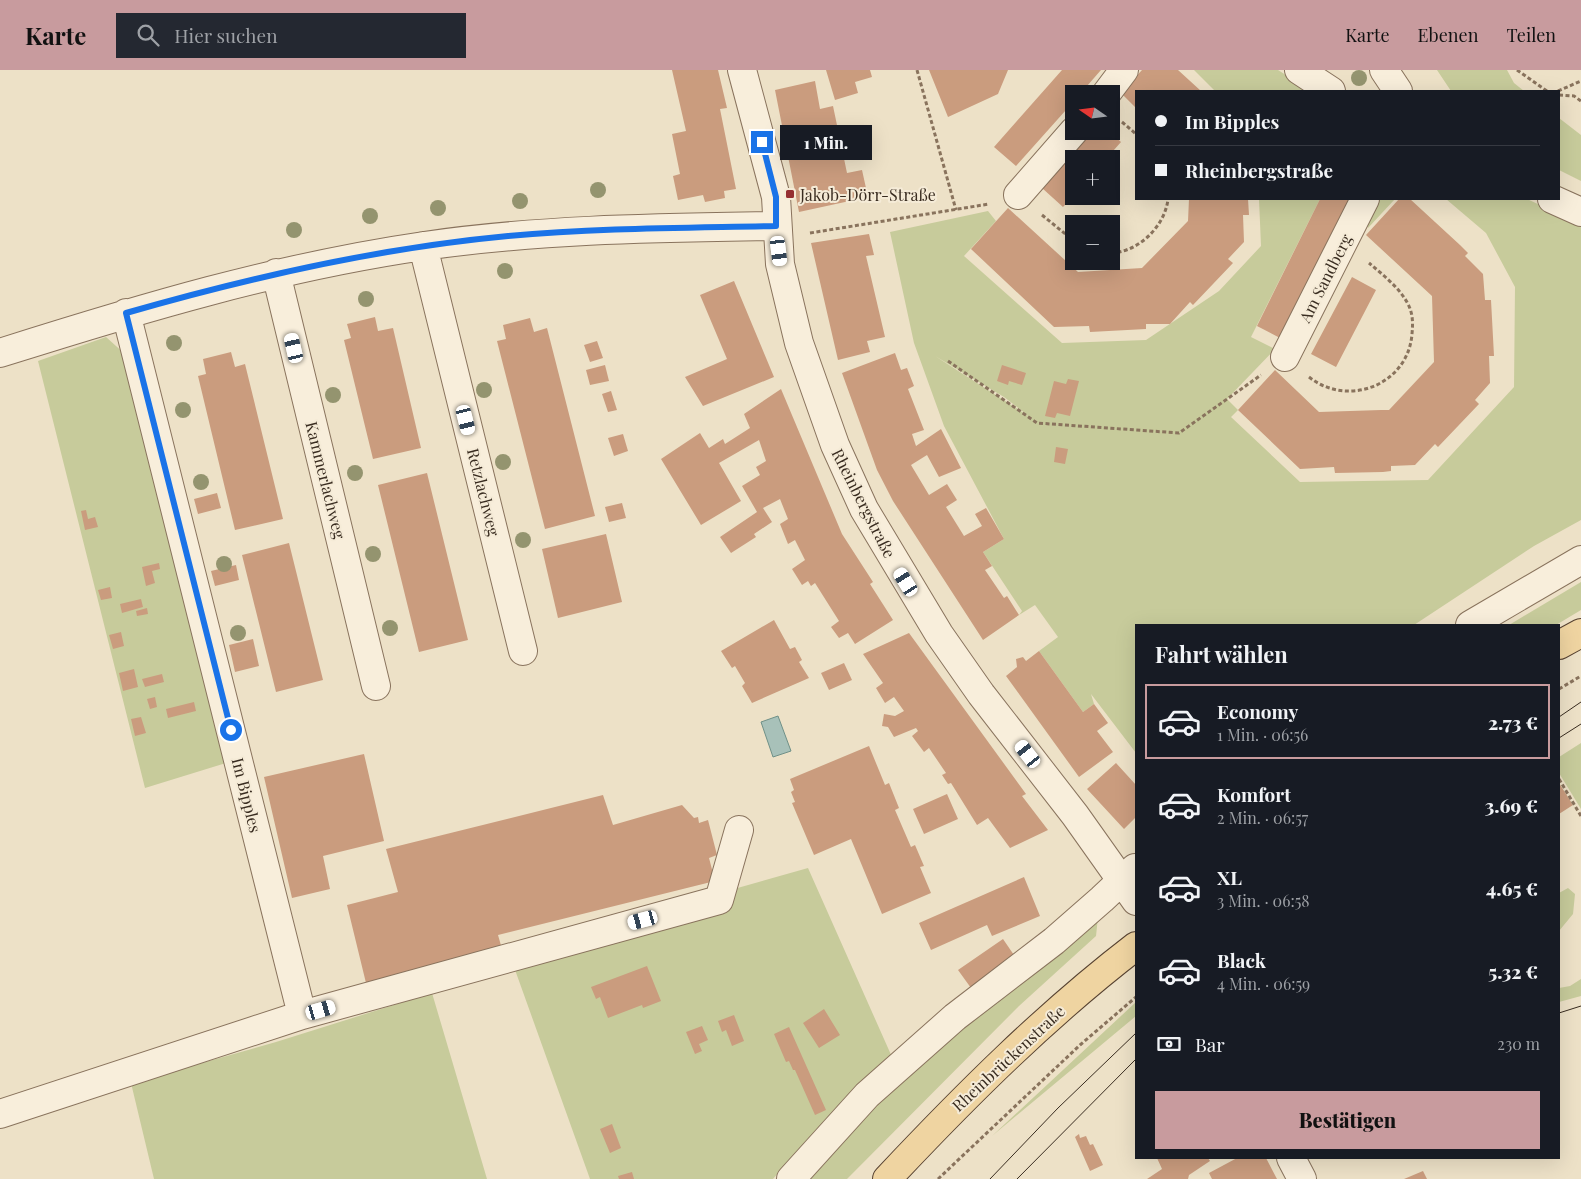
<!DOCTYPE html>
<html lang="de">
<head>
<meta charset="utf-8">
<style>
	:root { --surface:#171b24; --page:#242831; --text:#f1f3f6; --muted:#9ea1a6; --line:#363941; --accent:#c89b9e }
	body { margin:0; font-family:"Playfair Display",serif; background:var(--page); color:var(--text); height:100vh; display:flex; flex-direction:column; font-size:19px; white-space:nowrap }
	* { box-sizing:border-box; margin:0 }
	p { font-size:16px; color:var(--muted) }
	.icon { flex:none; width:28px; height:28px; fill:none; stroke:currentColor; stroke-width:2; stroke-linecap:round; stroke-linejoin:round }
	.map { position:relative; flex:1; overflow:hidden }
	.panel { position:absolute; left:1135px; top:554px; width:425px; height:535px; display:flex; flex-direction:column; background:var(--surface); border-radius:0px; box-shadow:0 5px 20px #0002 }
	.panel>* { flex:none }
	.guide { position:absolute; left:1135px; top:20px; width:425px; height:110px; border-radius:0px; box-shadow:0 5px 20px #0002; display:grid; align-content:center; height:110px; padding:0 20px; background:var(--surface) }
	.needle { width:32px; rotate:284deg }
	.fabs { position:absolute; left:1065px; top:15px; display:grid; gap:10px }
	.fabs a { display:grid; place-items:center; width:55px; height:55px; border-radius:0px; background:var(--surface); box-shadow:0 5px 20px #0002; font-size:25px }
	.end { position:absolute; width:22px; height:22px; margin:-11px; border:6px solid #1a73e8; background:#fff; box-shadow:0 0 0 2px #fff }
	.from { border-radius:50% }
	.bubble { position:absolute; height:35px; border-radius:0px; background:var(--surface); box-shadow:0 5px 20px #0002; font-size:16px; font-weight:800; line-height:35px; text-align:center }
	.car { position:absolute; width:15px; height:30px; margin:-15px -8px; border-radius:6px; box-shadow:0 0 4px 1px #0007; background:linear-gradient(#fff 24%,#345 0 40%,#fff 0 76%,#345 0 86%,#fff 0) }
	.guide b { display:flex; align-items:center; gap:18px; height:48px; font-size:19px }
	.guide b+b { border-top:1px solid var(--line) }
	.guide i { width:12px; height:12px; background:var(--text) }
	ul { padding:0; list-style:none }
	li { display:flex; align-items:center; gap:15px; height:75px; margin:0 10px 8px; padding:0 10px; border:2px solid transparent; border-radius:0px }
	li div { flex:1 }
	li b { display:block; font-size:19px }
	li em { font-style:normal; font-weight:800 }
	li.selected { border-color:var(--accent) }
	li>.icon { width:45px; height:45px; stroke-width:1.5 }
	h2 { padding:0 20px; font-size:22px; line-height:60px }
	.pay { display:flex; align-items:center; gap:12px; height:55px; padding:0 20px; font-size:19px }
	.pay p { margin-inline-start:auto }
	.button { display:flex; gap:10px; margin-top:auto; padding:10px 20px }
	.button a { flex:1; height:58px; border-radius:0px; background:var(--accent); color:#111; font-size:20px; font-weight:800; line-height:58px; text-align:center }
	header { display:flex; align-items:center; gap:30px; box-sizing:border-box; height:70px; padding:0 25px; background:var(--accent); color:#111 }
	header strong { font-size:24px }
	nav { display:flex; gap:28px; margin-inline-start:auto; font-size:18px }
	.search { width:350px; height:45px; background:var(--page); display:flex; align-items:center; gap:12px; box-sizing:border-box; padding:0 18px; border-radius:0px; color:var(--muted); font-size:19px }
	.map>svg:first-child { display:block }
	.green { fill:#c7cb9b; fill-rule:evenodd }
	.water { fill:#a8c1b9; stroke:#6f9087 }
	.building { fill:#ca9c7e }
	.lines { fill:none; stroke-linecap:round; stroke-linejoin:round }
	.minor-casing { stroke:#89735d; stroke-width:30 }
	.major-casing { stroke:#574231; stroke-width:30 }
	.path { stroke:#89735d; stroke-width:3; stroke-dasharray:4 2.5; stroke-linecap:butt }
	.minor { stroke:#f8eedb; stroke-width:28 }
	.major { stroke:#efd4a1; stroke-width:28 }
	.tram { stroke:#392c20; stroke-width:1 }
	.tree { fill:#94946f }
	.route { stroke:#1a73e8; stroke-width:6 }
	.poi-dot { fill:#962f32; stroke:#f5ebd7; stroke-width:2 }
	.labels { text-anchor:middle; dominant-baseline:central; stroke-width:4; stroke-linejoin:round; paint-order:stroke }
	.poi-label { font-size:16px; fill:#392c20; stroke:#f5ebd7; text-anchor:start }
	.street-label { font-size:16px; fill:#392c20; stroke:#f5ebd7 }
</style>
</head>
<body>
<header>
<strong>Karte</strong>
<div class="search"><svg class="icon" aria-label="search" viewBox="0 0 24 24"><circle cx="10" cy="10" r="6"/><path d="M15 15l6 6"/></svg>Hier suchen</div>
<nav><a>Karte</a><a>Ebenen</a><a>Teilen</a></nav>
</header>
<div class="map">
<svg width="1581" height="1109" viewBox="0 0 1581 1109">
	<rect width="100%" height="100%" fill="#ede1c7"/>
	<!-- green -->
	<path class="green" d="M1194,0H1278L1311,21H1215Z
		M1437,0H1507L1514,13L1524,21H1451Z
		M1559,48L1581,65V111L1559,100Z
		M1259,129H1320L1251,267L1275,279L1227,329L1238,340L1231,347L1300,412L1428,410L1514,317L1515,217L1486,163L1446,129H1527L1581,154V450L1534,476L1414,555H1136V683L1091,624L1094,634L1083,642L1039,581L1058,567L1035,535L1019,545L1022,541L983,482L1004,469L944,356L914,273L890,162L988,141L996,151L964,186L1062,273L1146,270L1219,221L1261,176ZM935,286L1004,327L1030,347Z
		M1373,129H1395L1368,158L1366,142Z
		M106,267L126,285L226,693L145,718L38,291Z
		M1581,512V540L1556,555H1509Z
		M1581,673V739L1559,703V687Z
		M808,798L892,987L791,1088L773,1109H590L514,897L734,819Z
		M1568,818L1575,824L1573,844L1559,861V823Z
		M1098,847L1096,866L1019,936L847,1109H803L903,1002Z
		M1581,909V926L1559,932V918L1570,916Z
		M432,923L487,1109H154L131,1013L276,972Z
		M1136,932V946L992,1066Z"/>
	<!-- water -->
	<path class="water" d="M778,646L791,681L773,687L761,652Z"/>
	<!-- building -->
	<path class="building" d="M672,0H718L727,38L720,39L736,119L724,121L725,128L705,132L703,125L678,130L673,106L680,104L672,64L686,61Z
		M826,0H870L872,7L855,12L858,23L835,30Z
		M929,0H1008L998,24L948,47Z
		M1062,0H1101L1080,24H1074V31L1016,96L994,77Z
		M1142,0H1178L1201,21H1136V38L1121,23Z
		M815,11L820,39L833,36L847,103L862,100L868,127L799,142L775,20Z
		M1093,61H1109L1121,72L1106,89H1074V125L1063,137L1042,118Z
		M1189,129H1248L1249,145H1243L1244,172L1228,189L1233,193L1193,235L1190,232L1170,254H1146V259L1090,262L1089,256L1054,257L971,179L1008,138L1078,202L1142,198L1188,151Z
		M1320,129H1350L1280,268L1257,256Z
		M1399,129H1410L1460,175L1468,183L1465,186L1483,204L1485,230H1491L1494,286H1489L1490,313L1475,330L1479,334L1438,377L1435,374L1415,395L1391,396V401L1383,402L1335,403L1334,397L1300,399L1238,340L1275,300L1319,342L1381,340H1389L1434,292L1432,226L1366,165Z
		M869,164L874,185L866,186L885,267L867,271L870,282L838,290L811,173Z
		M1352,207L1376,220L1336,297L1311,284Z
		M734,211L774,307L703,336L685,307L727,289L700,225Z
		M375,247L378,261L393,258L421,378L373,389L344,270L351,268L347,254Z
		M530,248L534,262L547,258L595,446L545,459L497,271L506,269L503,255Z
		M597,271L603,288L590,292L584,275Z
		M231,282L235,297L245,294L283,449L235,460L198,306L206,304L203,289Z
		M895,283L901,300L907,298L914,316L908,319L924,360L912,364L916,376L941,359L961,398L939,407L927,385L911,395L929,425L947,414L957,430L946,437L964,466L982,456L975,444L986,438L1004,469L983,482L992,496L985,500L1004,528L1007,526L1019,545L983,570L893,431L877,400L842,303Z
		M605,295L609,311L590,315L586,300Z
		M1002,295L1026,303L1022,315L1009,311L1008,315L997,311Z
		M1068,309L1079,311L1070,346L1057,343L1055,348L1045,346L1054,311L1066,314Z
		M781,319L842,464L873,512L870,514L893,550L855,574L848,563L839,568L831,557L839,551L815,513L811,516L808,511L802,515L792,499L805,490L795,470L788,474L780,454L788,449L780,429L763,438L772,452L754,464L756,467L731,483L720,467L757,442L742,416L760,405L756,397L766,391L759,370L719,393L741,431L701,455L661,389L700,363L709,378L723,369L725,374L750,358L744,344Z
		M611,321L617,340L608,342L602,324Z
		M623,364L628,381L614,386L608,368Z
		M1056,377L1068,379L1065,394L1054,392Z
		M427,403L468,570L419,582L378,415Z
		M217,423L221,438L198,444L194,429Z
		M622,433L626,448L609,452L605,437Z
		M86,440L88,449L95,447L98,457L85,460L81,441Z
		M606,464L622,532L558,548L542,479Z
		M289,473L323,610L276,622L242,485Z
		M159,493L160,499L152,501L155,513L146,516L142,497Z
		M236,495L239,510L215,516L211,501Z
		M110,517L112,528L101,530L98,520Z
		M141,529L143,537L122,543L120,534Z
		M147,538L148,544L137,546L136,541Z
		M774,550L790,579L795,577L802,590L799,592L809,608L752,633L742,616L745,613L735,596L732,598L721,581Z
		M121,562L124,576L113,579L109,565Z
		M909,563L1026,724L1022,726L1048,760L1010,778L988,748L977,755L951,713L948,714L942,705L946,703L929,678L924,682L912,666L918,661L916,658L894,667L888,657L882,656L884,644L895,646L904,641L894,627L885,633L876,618L883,613L863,584Z
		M253,569L259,596L235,602L229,575Z
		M1039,581L1083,642L1094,634L1108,653L1097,661L1113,682L1079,707L1006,606L1017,597L1016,589L1023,587L1026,591Z
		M844,593L852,610L829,620L821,603Z
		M134,599L138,617L123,621L119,603Z
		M162,604L164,612L145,617L142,609Z
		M155,627L157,637L150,639L147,629Z
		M194,632L196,641L168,648L166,639Z
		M141,647L146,663L135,666L131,649Z
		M869,676L885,715L889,713L899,738L895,740L911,777L915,775L924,796L920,797L931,823L882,844L851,769L814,785L792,733L795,732L791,722L794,720L790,709Z
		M364,684L384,771L323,786L330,819L292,828L264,707Z
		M1116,693L1136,715V747L1124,759L1087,719Z
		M1559,713L1573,735L1559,744Z
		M947,724L958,749L924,764L913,739Z
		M603,725L613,755L682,735L694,748L698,747L699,753L708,750L717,785L709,788L715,811L498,865L502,879L366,913L347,835L398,822L386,779Z
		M1024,807L1040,846L992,866L987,855L931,880L919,853Z
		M1003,869L1016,888L971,918L958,900Z
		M647,896L661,931L643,938L642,935L608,948L600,927L596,929L591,917Z
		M824,939L840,965L819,978L803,953Z
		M734,945L744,971L732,976L726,960L722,962L718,951Z
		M702,956L708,970L699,974L702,981L695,984L686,962Z
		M789,957L826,1040L815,1045L795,1000H793L789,991L786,992L774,964Z
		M612,1054L621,1078L610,1083L600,1059Z
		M1079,1064L1080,1068L1086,1066L1090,1075L1093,1074L1103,1095L1090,1101L1075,1067Z
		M1157,1088H1208L1210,1091L1189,1105L1188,1109H1147L1162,1099Z
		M1237,1088H1266L1277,1109H1212L1209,1103Z
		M1423,1101L1427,1109H1404Z
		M632,1102L634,1109H619L618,1106Z"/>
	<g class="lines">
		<defs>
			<path id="minor" d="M742,0L776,127L780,194L799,273L835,375L864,439L939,564L981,624L1075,745L1136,831
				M1299,0L1331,21
				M1384,0L1398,21
				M1106,24L1124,0
				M1018,125L1074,61
				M1552,129L1581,142
				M423,176L523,581
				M276,203L376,616
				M126,243L302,945
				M0,283C139,239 279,197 424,176C541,159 659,158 777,156
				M1285,287L1365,129
				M1470,555L1581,490
				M0,1044L302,945L719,830L739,760
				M1291,1088L1302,1109
				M791,1109L867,1025L955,947L1054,871L1102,829L1135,798"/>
			<path id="major" d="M1559,575L1581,563
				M887,1109C965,1026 1046,945 1136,876"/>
		</defs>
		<!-- minor casing -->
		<use href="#minor" class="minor-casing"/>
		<!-- major casing -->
		<use href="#major" class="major-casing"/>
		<!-- path -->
		<path class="path" d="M917,0L956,140
			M1517,0L1547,21
			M1558,21L1581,11
			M1559,25L1574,26L1581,31
			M1122,52L1136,64
			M1042,145L1074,171
			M810,163L989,134
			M1111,183C1139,182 1165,156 1168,129
			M948,291L1037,353L1179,363L1261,305
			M1309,307C1348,338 1408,315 1412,264C1413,253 1413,244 1408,234C1399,217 1383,205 1369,193
			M1559,619L1581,606
			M1559,709L1581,746
			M938,1109L1080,975L1136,927"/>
		<!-- minor -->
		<use href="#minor" class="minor"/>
		<!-- major -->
		<use href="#major" class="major"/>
		<!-- tram -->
		<path class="tram" d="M1559,647L1581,632
			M1559,668L1581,654
			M1559,943L1581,936
			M990,1109L1058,1038L1136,963
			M1017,1109L1136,989"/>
	</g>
	<!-- trees -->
	<g class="tree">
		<circle cx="1359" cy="8" r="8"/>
		<circle cx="598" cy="120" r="8"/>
		<circle cx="520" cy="131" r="8"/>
		<circle cx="438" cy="138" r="8"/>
		<circle cx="370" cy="146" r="8"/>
		<circle cx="294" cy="160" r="8"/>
		<circle cx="505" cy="201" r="8"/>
		<circle cx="366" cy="229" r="8"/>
		<circle cx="174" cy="273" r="8"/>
		<circle cx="484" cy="320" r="8"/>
		<circle cx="333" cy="325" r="8"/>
		<circle cx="183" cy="340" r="8"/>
		<circle cx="503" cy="392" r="8"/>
		<circle cx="355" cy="403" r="8"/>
		<circle cx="201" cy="412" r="8"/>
		<circle cx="523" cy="470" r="8"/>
		<circle cx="373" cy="484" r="8"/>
		<circle cx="224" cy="494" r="8"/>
		<circle cx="390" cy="558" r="8"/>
		<circle cx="238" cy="563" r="8"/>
	</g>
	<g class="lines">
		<!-- route -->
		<path class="route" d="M231,660L126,243C251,207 378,178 508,166C597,158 687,158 776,156V127L762,72"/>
	</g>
	<!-- markers -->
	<rect class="poi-dot" x="785" y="119" width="10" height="10" rx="2.5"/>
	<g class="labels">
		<!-- poi labels -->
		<g class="poi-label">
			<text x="800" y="124">Jakob-Dörr-Straße</text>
		</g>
		<!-- street labels -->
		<g class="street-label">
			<text transform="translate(1325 208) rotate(-63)">Am Sandberg</text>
			<text transform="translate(326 410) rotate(76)">Kammerlachweg</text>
			<text transform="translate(484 422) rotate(76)">Retzlachweg</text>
			<text transform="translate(864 433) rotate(63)">Rheinbergstraße</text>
			<text transform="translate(247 725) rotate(76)">Im Bipples</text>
			<text transform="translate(1008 988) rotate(-43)">Rheinbrückenstraße</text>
		</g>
	</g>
</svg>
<div class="fabs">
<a><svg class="needle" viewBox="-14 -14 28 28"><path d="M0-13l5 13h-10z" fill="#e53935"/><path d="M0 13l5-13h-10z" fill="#9ea1a6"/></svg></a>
<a>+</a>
<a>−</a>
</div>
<i class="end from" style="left:231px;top:660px"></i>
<i class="end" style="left:762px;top:72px"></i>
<div class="bubble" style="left:780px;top:55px;width:92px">1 Min.</div>
<i class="car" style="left:779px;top:181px;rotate:173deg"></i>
<i class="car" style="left:294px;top:278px;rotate:347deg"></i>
<i class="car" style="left:466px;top:350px;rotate:166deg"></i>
<i class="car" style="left:906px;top:512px;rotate:328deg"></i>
<i class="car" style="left:1028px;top:684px;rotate:322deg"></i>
<i class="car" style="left:643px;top:850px;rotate:255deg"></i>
<i class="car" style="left:321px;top:940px;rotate:74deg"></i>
<div class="guide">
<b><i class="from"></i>Im Bipples</b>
<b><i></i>Rheinbergstraße</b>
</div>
<section class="panel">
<h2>Fahrt wählen</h2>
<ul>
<li class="selected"><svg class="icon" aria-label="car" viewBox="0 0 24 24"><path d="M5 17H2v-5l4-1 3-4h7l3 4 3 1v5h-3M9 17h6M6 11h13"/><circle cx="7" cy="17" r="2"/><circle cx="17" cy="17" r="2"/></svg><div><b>Economy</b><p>1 Min. · 06:56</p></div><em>2.73 €</em></li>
<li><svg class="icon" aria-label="car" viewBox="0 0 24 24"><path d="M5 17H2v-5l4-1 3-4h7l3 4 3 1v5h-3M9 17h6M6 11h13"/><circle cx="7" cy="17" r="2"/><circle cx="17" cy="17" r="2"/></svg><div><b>Komfort</b><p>2 Min. · 06:57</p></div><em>3.69 €</em></li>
<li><svg class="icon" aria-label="car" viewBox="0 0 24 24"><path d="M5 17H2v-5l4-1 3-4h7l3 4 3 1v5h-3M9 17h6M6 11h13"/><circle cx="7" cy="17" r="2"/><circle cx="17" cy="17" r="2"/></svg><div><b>XL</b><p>3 Min. · 06:58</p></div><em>4.65 €</em></li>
<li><svg class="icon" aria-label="car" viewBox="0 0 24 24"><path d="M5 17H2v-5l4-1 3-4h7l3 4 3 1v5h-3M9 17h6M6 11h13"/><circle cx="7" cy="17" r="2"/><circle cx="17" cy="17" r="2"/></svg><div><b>Black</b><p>4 Min. · 06:59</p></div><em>5.32 €</em></li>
</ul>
<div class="pay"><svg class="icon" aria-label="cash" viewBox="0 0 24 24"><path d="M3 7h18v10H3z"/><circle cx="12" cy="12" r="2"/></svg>Bar<p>230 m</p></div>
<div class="button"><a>Bestätigen</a></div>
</section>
</div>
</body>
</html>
